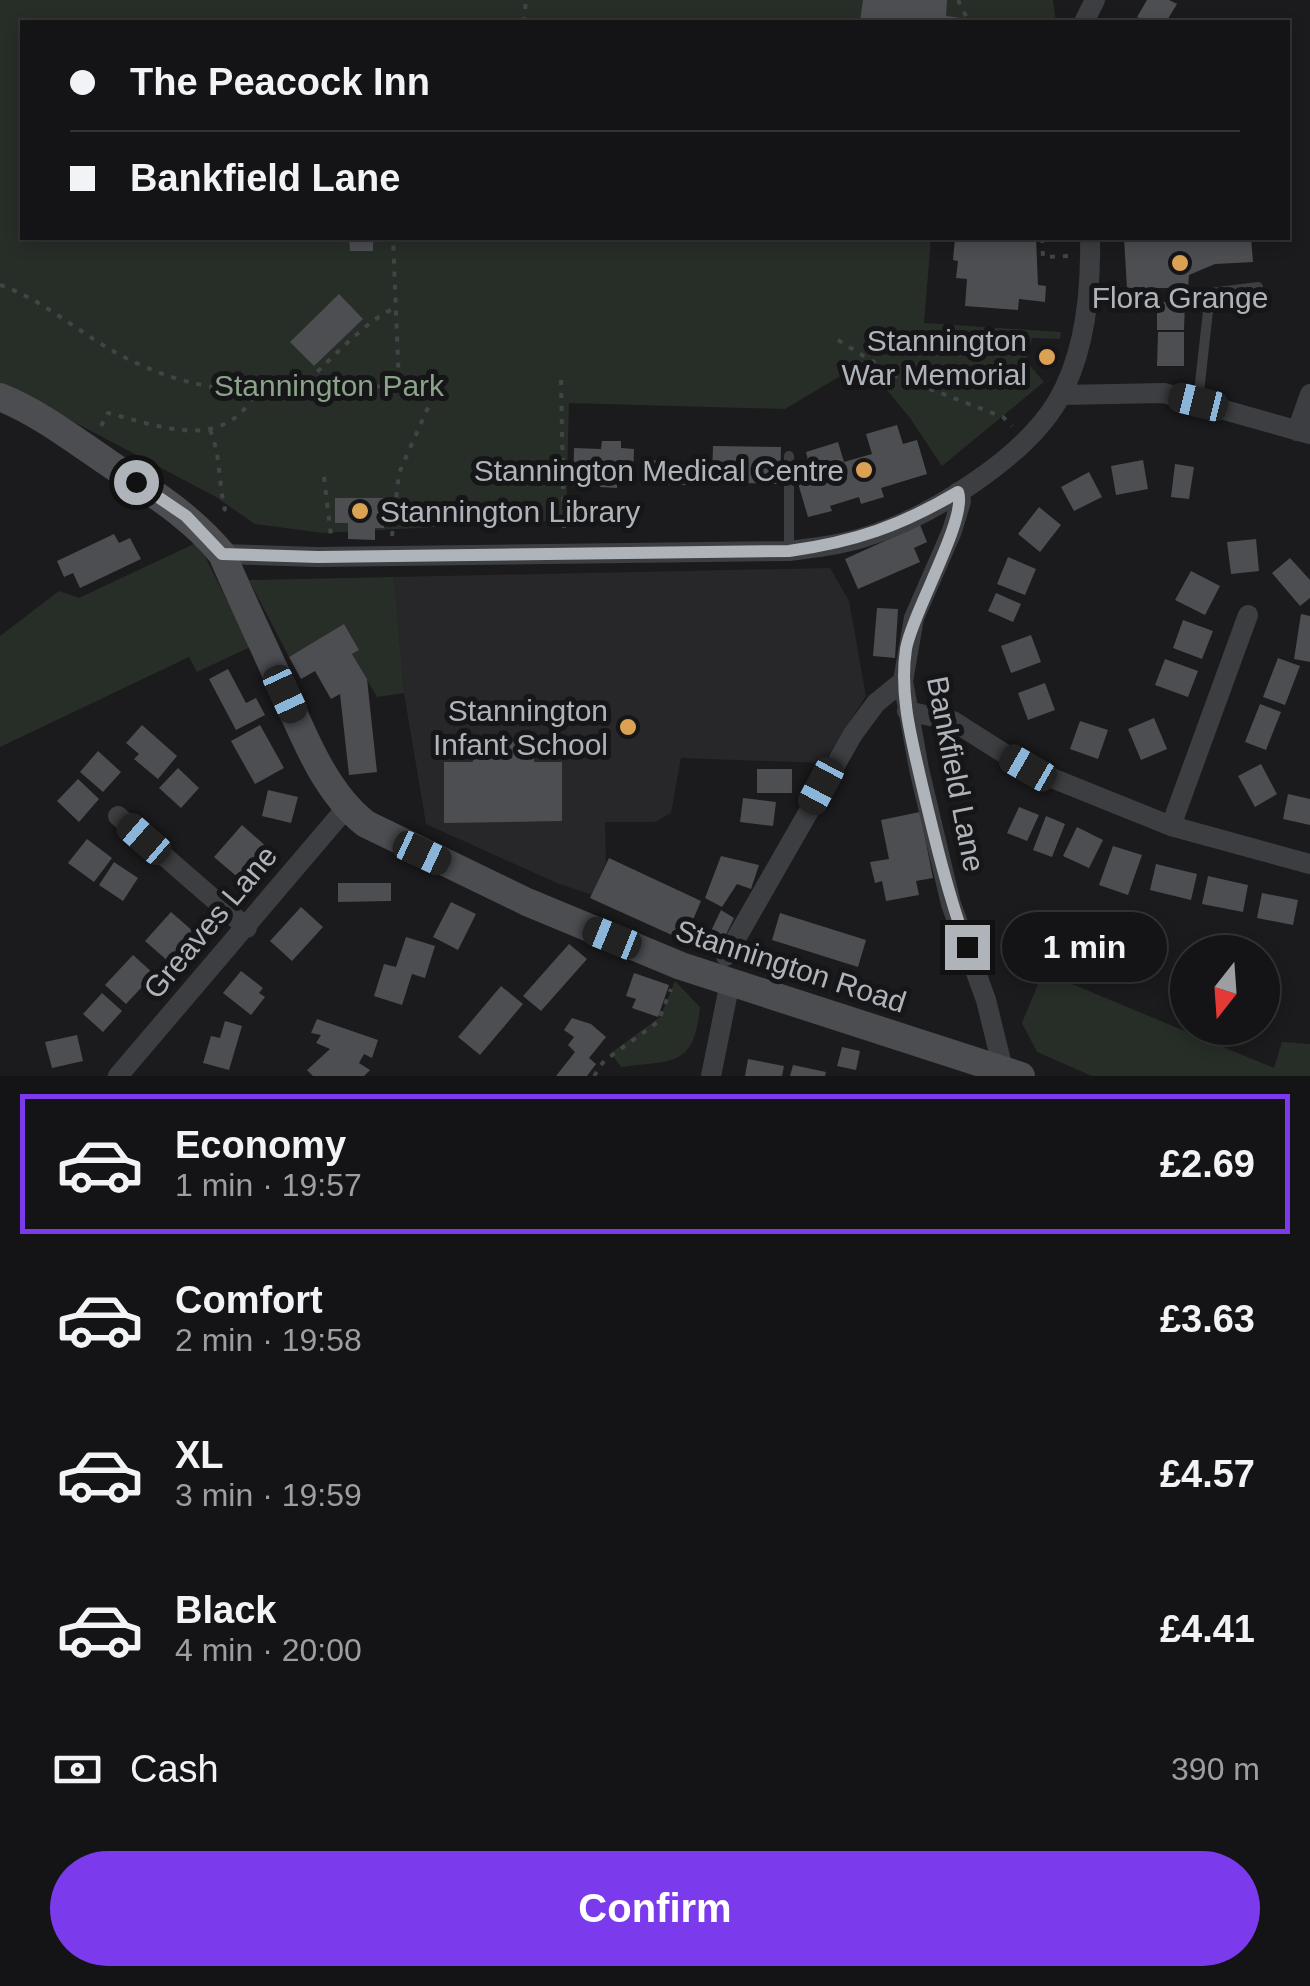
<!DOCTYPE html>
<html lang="en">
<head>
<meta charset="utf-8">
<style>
	:root { --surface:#141416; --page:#212123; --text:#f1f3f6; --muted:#9d9ea1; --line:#333335; --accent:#7c3aed }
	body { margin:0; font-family:Helvetica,sans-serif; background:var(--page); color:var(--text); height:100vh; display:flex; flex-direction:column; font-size:38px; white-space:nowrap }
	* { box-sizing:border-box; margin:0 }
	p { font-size:32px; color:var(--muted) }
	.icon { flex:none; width:55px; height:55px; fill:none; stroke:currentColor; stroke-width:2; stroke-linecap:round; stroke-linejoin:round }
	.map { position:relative; height:1076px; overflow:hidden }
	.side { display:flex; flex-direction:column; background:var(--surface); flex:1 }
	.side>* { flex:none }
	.banner { position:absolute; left:20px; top:20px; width:1270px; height:220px; border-radius:0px; box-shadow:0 5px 15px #0003,0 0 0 2px var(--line); display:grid; align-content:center; height:220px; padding:0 50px; background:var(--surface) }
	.needle { width:65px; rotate:197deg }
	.tools { position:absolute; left:1170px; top:935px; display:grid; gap:20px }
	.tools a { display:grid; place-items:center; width:110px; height:110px; border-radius:50%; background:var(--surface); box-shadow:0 5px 15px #0003,0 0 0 2px var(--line); font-size:50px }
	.end { position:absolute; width:45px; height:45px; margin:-22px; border:12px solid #afb4ba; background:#111; box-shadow:0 0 0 5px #111 }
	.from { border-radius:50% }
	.bubble { position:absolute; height:70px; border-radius:35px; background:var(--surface); box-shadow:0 5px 15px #0003,0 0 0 2px var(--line); font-size:32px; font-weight:700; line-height:70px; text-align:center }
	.car { position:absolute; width:30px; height:60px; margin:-30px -15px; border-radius:12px; box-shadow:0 0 8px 2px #0007; background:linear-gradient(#222 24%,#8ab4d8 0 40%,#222 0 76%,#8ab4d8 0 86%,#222 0) }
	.banner b { display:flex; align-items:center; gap:35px; height:95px; font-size:38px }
	.banner b+b { border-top:2px solid var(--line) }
	.banner i { width:25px; height:25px; background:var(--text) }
	ul { padding:18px 0 0; list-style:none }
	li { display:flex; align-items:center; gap:30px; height:140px; margin:0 20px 15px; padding:0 30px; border:5px solid transparent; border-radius:0px }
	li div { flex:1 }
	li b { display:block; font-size:38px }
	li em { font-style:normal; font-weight:700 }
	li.selected { border-color:var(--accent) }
	li>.icon { width:90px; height:90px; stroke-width:1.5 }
	.pay { display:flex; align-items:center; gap:25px; height:110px; padding:0 50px; font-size:38px }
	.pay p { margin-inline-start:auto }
	.button { display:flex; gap:20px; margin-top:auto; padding:20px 50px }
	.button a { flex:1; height:115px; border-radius:60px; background:var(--accent); color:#fff; font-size:40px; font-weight:700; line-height:115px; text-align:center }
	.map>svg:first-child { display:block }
	.built { fill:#27272a }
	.green { fill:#272e28 }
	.building { fill:#4d4e52 }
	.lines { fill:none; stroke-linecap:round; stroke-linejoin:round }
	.path { stroke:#424548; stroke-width:4; stroke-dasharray:5 8; stroke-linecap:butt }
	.lane { stroke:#3c3e41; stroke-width:10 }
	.street { stroke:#3c3e41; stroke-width:20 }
	.secondary { stroke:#4b4d51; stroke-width:28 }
	.route { stroke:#afb4ba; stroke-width:12 }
	.poi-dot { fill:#dca253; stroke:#161618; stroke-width:4 }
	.labels { text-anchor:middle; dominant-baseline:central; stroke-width:10; stroke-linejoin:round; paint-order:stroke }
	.poi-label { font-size:30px; fill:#afb4ba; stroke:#161618; text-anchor:end }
	.park-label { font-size:30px; fill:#8aa389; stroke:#161618 }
	.street-label { font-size:30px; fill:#afb4ba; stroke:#161618 }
</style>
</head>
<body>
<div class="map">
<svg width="1310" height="1076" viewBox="0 0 1310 1076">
	<rect width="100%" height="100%" fill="#1b1b1d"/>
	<!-- built -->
	<path class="built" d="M830,568L849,601L866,696L823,763L681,758L671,813L655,822H605L606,862L593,895L559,884L426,824L404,693L394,577Z"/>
	<!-- green -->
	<path class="green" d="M0,0H1053L1056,22H22V238H931L924,323L1061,332L1060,339L1032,338L1026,361L1044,382L942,466L910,418L864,362L785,409L569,403L566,520L323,533L255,524L216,497L0,383Z
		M198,542L250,647L197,672L189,657L0,747V636L59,591L79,598Z
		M394,577L404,693L377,697L352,654L359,650L344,625L289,657L249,580Z
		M1043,972L1274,1068L1282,1042L1310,1044V1076H1092L1037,1052L1022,1023Z
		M675,981L700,1007C694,1068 673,1060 621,1067L611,1053L660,1017Z"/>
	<!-- building -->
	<path class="building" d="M863,0H947L946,16L961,18L960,22H860Z
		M1147,0H1169L1177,4L1166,22H1147L1137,17Z
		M349,238H373V251H350Z
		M955,238H1036L1038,285L1046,286L1045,302L1019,299L1018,310L965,306L967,279L956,278L958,261L953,260Z
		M1124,238H1251L1253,262L1215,264L1189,275L1188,288H1127Z
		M339,294L363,319L314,366L290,342Z
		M1157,302H1185L1184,330H1157Z
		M1158,332H1184V366H1157Z
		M897,425L903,444L917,440L927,474L881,488L884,497L861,504L859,497L830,506L832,511L808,517L795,473L810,468L806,452L838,442L844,462L872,454L866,434Z
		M602,441H621V448L634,449L633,481H617V488L600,487V479L588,478V487H573L574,448L601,449Z
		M713,446L781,447L780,484L712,482Z
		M642,460L670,461V467L687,468L686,485L641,484Z
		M1143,460L1148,489L1116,495L1111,466Z
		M1175,464L1194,467L1189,499L1171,497Z
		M1089,472L1102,497L1074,511L1061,487Z
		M335,498H384V528H375V540L348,539V523H335Z
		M1039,507L1061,525L1040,552L1018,534Z
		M920,525L927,542L914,548L920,562L858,589L845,559Z
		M114,534L119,543L130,538L141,559L80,588L73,573L64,577L57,561Z
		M1256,539L1259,571L1231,574L1227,542Z
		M1008,557L1036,569L1025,595L997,584Z
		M1290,558L1310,580V598L1300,606L1272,573Z
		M1191,571L1220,586L1205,615L1175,600Z
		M996,593L1021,604L1013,622L988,611Z
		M877,608L898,609L895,658L873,656Z
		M1301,614L1310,616V662L1294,659Z
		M1183,620L1213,631L1202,659L1173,648Z
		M344,624L359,650L352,654L367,679L377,772L349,775L340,694L331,699L315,671L301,679L289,657Z
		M1031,635L1041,662L1011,673L1001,646Z
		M1278,658L1300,666L1285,705L1263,697Z
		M1165,659L1198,671L1188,697L1155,685Z
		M228,669L246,703L256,698L265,715L236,730L209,679Z
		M1045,683L1055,710L1028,720L1018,693Z
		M1260,704L1281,712L1266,750L1245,742Z
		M1154,718L1167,749L1141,760L1128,729Z
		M1080,721L1108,730L1098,759L1070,749Z
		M142,725L177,756L158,779L134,759L139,754L126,743Z
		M260,725L284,768L255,784L231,741Z
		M473,742H534V762H562V821L444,823V762H473Z
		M98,751L121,772L103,792L80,772Z
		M1261,764L1277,794L1255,807L1238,776Z
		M178,768L199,788L181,808L159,788Z
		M757,769H792V793H757Z
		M78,779L99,799L79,822L57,801Z
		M268,790L298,797L291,823L262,816Z
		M1288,794L1310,799V825L1283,819Z
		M743,798L776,802L773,826L740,822Z
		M1019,807L1039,815L1027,841L1007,833Z
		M920,812L933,878L916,881L919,895L886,901L882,881L875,883L870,862L889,859L881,820Z
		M1046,816L1065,824L1052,857L1033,850Z
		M242,825L268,848L241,880L214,857Z
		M1077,827L1103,840L1089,868L1063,856Z
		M87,839L112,858L94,882L68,863Z
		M1113,846L1142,855L1128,895L1099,885Z
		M721,856L759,865L751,889L737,884L722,907L705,898Z
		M609,858L701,901L692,922L711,931L721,910L734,918L716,955L590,898Z
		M114,862L138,878L123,901L99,885Z
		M1156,864L1197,874L1191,900L1150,890Z
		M1208,876L1248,885L1243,912L1202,904Z
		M338,883H391V901L338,902Z
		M1262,893L1298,900L1293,925L1257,918Z
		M451,902L476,914L458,950L433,937Z
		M301,907L323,927L292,961L270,941Z
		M171,912L194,932L169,962L145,941Z
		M780,913L866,940L858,967L772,940Z
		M406,937L435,946L425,978L412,974L402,1005L374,996L384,964L396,967Z
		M569,944L587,959L541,1011L523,996Z
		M133,955L154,974L126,1004L105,985Z
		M241,971L263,988L259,993L265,997L251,1015L223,993Z
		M634,973L669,985L658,1017L632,1008L636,999L626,996Z
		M501,986L523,1004L480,1055L458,1037Z
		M102,993L122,1011L103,1032L83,1014Z
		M572,1018L591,1024L606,1037L589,1058L596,1064L587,1076H556L575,1052L568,1045L574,1037L564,1030Z
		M317,1019L378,1040L372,1058L364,1054L359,1063L370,1070L364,1076H313L307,1070L330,1049L316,1043L321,1035L311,1033Z
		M225,1021L242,1026L229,1070L203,1063L211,1036L220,1038Z
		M77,1035L83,1061L52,1068L45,1042Z
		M842,1047L860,1051L856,1070L837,1066Z
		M748,1059L784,1066L782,1076H745Z
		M793,1065L826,1072L825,1076H790Z"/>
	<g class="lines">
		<!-- path -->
		<path class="path" d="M958,0L969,22
			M524,22L526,0
			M1042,238L1043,257L1070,256
			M0,285C44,300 79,333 120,355C217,406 294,392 399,385L393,238
			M838,340L896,376L1003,417L1012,426
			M561,380L564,535
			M299,390C319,371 374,311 398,308
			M101,426L108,413C159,426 224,453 255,393
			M210,430C221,455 218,482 225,509L219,515
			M324,477L331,536
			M392,536L399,473L434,394
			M594,1076L604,1061L658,1022L671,989"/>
		<!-- lane -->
		<path class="lane" d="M1198,401L1210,293L1258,287
			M789,550V456"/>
		<!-- street -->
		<path class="street" d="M1084,22L1095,0
			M1061,395L1164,393L1310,434
			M1297,431L1310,394
			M958,492L961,501L952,531L914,618L903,681L919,769L951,904L986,1000L1003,1069
			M222,554L318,557L789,551C814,548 840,545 865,537C928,518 1022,460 1057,402C1085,355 1091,291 1090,238
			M907,711L953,721L1027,768L1171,826L1310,864
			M118,816L247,928
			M1171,826L1248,615
			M726,956L853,734L876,703L903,681
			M118,1076L347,807
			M711,1076L730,982"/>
		<!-- secondary -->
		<path class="secondary" d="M0,397C38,412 73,439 107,462C148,490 190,515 222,554C240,596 260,638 279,680C301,729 323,791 366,824L527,902L681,966L1021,1076"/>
	</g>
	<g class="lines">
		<!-- route -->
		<path class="route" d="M136,482L186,516L222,554L318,557L789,551C854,542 901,526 958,492C968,518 912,613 906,649C899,695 912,741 922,785C935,840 948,894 967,947"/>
	</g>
	<!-- markers -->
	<g class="poi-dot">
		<circle cx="1180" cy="263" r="10"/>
		<circle cx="1047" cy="357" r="10"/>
		<circle cx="864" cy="470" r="10"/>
		<circle cx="360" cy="511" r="10"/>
		<circle cx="628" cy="727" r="10"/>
	</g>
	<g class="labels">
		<!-- poi labels -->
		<g class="poi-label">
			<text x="1180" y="297" text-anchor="middle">Flora Grange</text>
			<text x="1027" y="340">Stannington<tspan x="1027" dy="34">War Memorial</tspan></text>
			<text x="844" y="470">Stannington Medical Centre</text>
			<text x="380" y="511" text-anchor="start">Stannington Library</text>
			<text x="608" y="710">Stannington<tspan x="608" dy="34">Infant School</tspan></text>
		</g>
		<!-- park labels -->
		<g class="park-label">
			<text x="329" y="385">Stannington Park</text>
		</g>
		<!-- street labels -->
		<g class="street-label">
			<text transform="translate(956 774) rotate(79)">Bankfield Lane</text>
			<text transform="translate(210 922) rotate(-50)">Greaves Lane</text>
			<text transform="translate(791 966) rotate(18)">Stannington Road</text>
		</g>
	</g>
</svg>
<div class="tools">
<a><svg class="needle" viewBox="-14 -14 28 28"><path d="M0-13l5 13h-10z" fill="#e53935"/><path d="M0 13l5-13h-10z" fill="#9d9ea1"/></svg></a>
</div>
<i class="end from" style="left:136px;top:482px"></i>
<i class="end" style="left:967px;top:947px"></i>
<div class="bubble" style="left:1002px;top:912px;width:165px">1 min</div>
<i class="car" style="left:1198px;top:402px;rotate:284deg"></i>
<i class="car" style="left:285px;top:694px;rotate:155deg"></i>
<i class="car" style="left:1028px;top:768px;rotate:300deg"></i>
<i class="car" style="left:821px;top:786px;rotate:208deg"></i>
<i class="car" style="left:144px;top:839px;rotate:311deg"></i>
<i class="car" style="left:422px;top:853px;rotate:115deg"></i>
<i class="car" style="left:612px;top:938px;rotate:292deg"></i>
<div class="banner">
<b><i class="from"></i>The Peacock Inn</b>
<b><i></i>Bankfield Lane</b>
</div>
</div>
<section class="side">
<ul>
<li class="selected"><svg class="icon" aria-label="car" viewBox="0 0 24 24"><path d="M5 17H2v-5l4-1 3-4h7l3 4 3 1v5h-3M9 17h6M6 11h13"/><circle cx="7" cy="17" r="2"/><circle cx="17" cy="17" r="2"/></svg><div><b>Economy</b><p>1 min · 19:57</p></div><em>£2.69</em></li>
<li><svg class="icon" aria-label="car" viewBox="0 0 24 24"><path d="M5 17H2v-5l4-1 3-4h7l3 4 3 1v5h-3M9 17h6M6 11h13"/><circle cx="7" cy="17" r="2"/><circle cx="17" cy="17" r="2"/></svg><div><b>Comfort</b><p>2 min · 19:58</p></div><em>£3.63</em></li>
<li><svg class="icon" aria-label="car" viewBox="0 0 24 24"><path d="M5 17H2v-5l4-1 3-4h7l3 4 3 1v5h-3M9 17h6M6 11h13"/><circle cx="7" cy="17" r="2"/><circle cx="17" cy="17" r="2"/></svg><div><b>XL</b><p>3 min · 19:59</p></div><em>£4.57</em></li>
<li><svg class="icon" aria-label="car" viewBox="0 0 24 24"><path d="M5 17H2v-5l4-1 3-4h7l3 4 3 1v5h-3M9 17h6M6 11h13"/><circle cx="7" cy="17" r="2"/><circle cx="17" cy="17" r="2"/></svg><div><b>Black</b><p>4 min · 20:00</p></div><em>£4.41</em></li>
</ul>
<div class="pay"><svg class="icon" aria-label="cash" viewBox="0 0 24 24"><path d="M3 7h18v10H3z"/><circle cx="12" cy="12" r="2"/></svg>Cash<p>390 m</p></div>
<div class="button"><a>Confirm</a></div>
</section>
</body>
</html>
